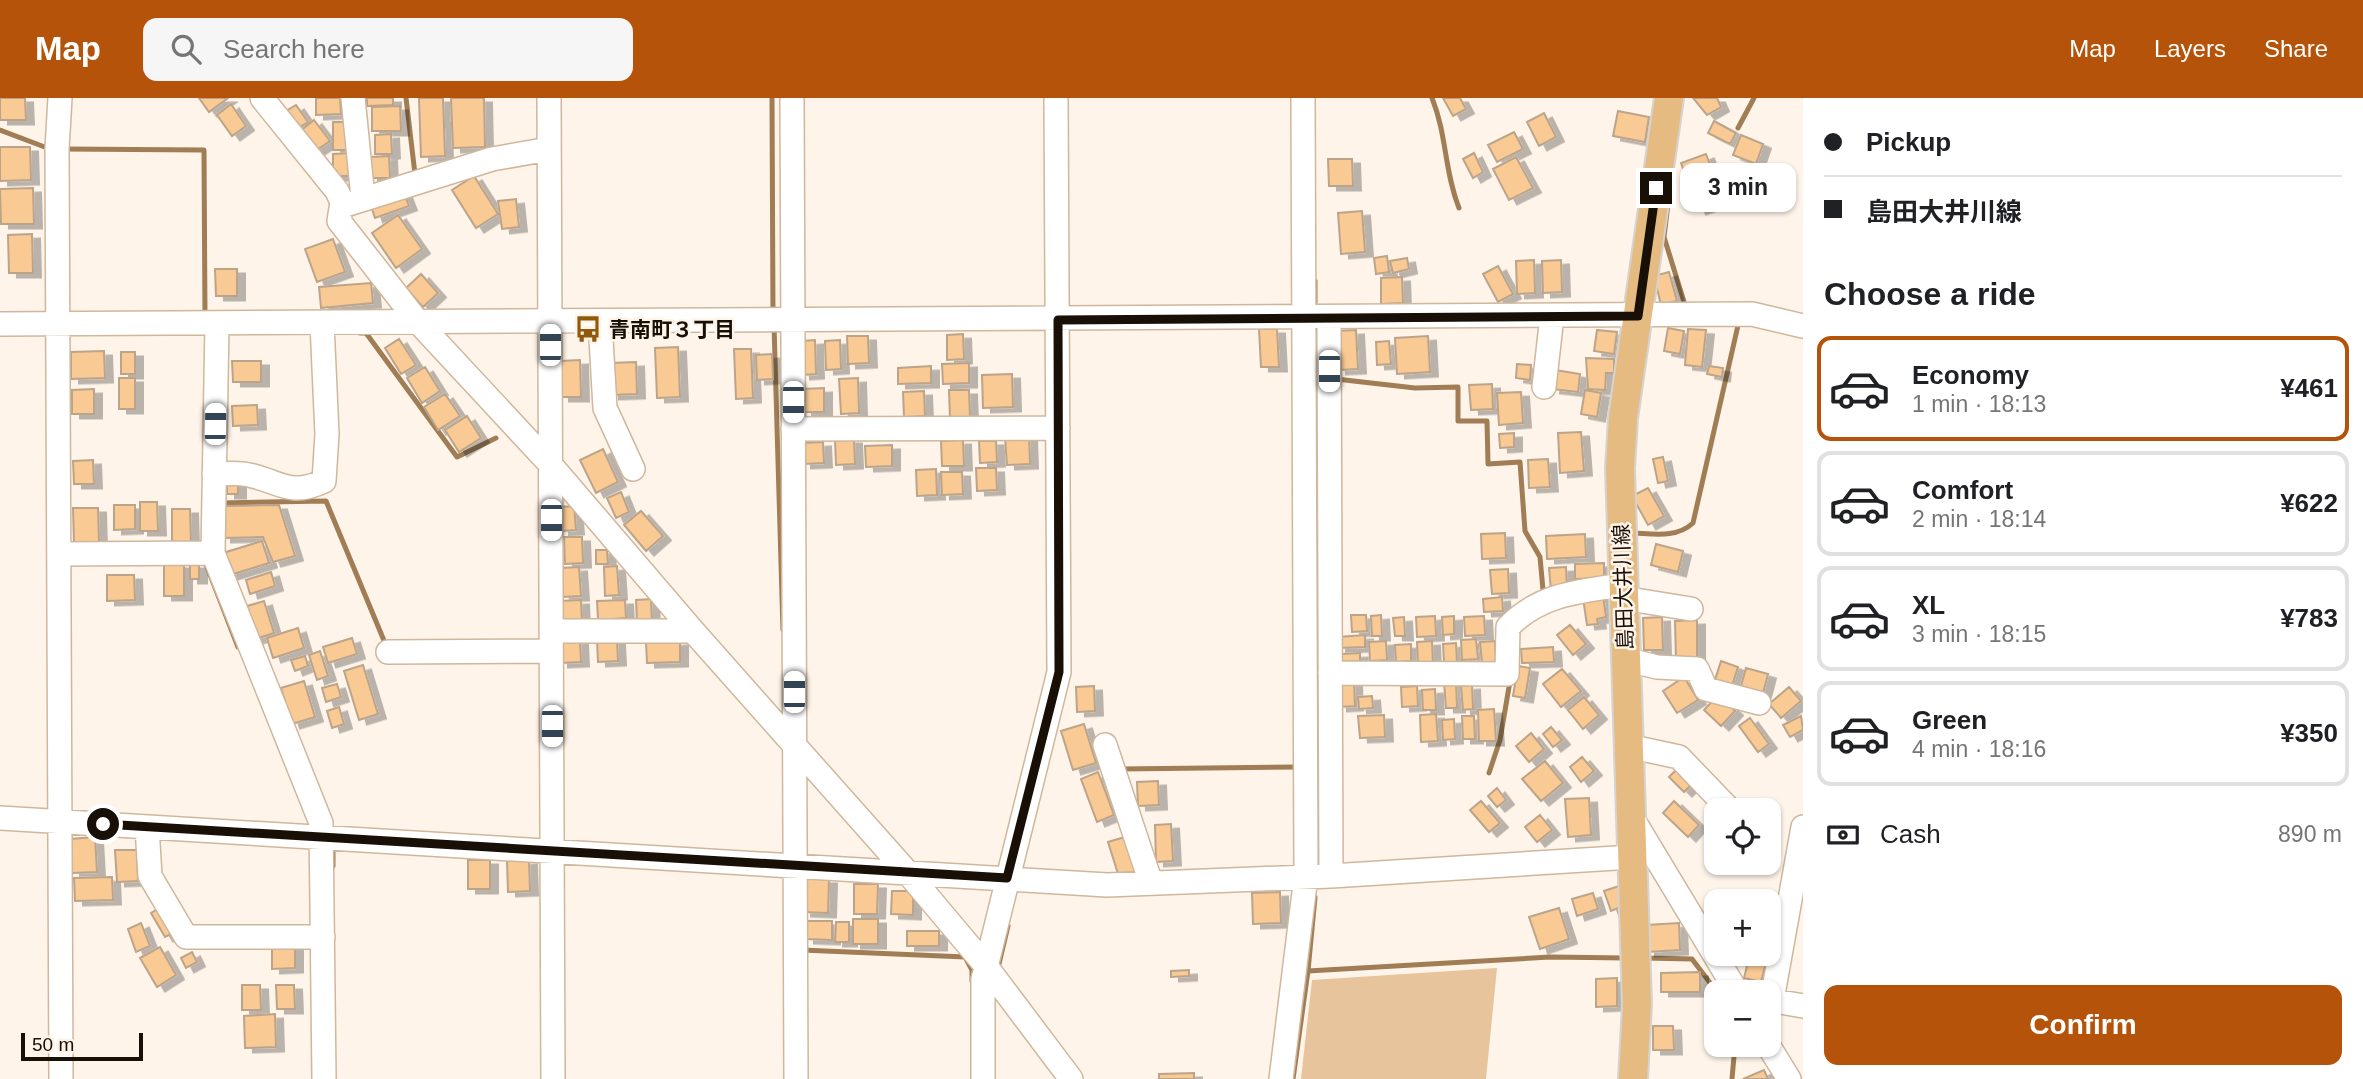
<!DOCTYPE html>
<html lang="en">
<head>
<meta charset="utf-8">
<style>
	:root { --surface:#fff; --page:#f6f6f6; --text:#202124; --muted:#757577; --line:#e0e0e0; --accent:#b45309 }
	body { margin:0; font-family:Helvetica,"Noto Sans JP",sans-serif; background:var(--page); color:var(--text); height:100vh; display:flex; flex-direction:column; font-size:26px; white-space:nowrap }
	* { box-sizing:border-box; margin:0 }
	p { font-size:23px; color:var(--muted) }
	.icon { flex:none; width:38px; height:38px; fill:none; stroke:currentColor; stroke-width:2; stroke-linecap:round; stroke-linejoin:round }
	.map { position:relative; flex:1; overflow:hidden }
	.drawer { display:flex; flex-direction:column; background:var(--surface); width:560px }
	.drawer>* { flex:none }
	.guide { display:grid; align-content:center; height:154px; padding:0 21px; background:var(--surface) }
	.fabs { position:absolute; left:1704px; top:700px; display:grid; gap:14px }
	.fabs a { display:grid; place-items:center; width:77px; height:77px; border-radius:14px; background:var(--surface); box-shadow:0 2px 5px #0004; font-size:35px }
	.scale { position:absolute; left:21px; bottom:18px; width:122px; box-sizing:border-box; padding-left:7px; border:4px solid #180f06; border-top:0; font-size:19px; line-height:24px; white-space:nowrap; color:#180f06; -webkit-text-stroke:5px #fef4e9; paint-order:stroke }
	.end { position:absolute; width:32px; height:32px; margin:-16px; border:9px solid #180f06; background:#fff; box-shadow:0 0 0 4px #fff }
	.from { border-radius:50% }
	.bubble { position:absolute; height:49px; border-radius:14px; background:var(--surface); box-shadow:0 2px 5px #0004; font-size:23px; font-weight:600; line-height:49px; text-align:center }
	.car { position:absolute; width:21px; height:42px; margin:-21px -10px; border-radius:9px; box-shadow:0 0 5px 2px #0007; background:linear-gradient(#fff 24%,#345 0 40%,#fff 0 76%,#345 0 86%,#fff 0) }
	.guide b { display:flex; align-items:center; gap:24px; height:66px; font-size:26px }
	.guide b+b { border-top:2px solid var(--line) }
	.guide i { width:18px; height:18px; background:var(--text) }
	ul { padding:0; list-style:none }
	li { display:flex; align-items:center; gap:21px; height:105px; margin:0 14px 10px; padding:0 7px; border:4px solid var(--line); border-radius:14px }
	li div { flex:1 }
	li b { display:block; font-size:26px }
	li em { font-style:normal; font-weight:600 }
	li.current { border-color:var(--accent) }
	li>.icon { width:63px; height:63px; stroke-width:1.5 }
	h2 { padding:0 21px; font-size:32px; line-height:84px }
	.pay { display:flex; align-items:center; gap:18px; height:77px; padding:0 21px; font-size:26px }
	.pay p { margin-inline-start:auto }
	.primary-button { display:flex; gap:14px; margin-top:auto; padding:14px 21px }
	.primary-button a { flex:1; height:80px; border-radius:14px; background:var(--accent); color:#fff; font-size:28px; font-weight:600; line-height:80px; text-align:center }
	header { display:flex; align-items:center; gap:42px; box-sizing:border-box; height:98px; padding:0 35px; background:var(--accent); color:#fff }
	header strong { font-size:33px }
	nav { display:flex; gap:38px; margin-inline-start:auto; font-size:24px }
	.search { width:490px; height:63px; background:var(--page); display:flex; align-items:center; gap:18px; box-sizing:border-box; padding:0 24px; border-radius:14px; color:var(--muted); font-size:26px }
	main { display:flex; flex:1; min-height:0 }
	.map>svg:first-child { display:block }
	.green { fill:#e8c49c }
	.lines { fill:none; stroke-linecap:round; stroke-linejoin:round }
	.stream { stroke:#a07d54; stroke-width:5 }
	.building { fill:#faca94; stroke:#bca48a; stroke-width:2; filter:url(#shadow) }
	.minor-casing { stroke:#cfb79c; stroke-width:26 }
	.major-casing { stroke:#d5d4d2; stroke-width:32 }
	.minor { stroke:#fff; stroke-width:23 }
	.major { stroke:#e5bb81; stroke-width:28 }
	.route { stroke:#180f06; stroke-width:9 }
	.labels { text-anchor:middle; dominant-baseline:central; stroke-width:5; stroke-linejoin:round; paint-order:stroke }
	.poi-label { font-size:21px; font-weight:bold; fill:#180f06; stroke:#fef4e9; text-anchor:start }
	.street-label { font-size:21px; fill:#180f06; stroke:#fef4e9 }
</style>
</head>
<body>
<header>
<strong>Map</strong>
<div class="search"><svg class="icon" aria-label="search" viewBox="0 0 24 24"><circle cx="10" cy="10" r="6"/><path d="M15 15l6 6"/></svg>Search here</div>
<nav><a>Map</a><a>Layers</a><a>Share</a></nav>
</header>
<main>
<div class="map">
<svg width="1803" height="981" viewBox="0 0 1803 981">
	<defs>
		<filter id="shadow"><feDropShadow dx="8" dy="4.5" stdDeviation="0" flood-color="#0004"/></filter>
	</defs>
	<rect width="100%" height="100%" fill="#fef4e9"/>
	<!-- green -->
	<path class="green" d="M1497,870L1486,981H1301L1312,882Z"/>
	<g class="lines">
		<!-- stream -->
		<path class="stream" d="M406,0L415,76
			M772,0L773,217
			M1432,0C1447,37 1444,72 1459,110
			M1738,30L1754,0
			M0,32L50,51
			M63,51L204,52L205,220
			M1670,89L1664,139L1685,207
			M1315,183V212
			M1315,225L1317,772
			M774,227L783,532
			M360,235H366L457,359L496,340
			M1336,281L1415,290L1458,289V323H1487L1488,366L1520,364L1525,433L1540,459L1543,492L1541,496
			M220,405L326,403L385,545
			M1634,435C1655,436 1677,440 1693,425L1739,223
			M204,461L238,549
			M1120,671L1297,669
			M1489,675L1500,642L1510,583
			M330,747L333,751V768
			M1315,799L1308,873L1550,859L1626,860
			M802,852L965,859L972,872V883
			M1643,860L1692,861L1717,894
			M998,870L1008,828
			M1293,981L1308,873
			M1732,981L1735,947"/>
	</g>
	<!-- building -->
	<path class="building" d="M0,0H25L26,22H0Z
		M199,0H228L209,14Z
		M316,0H340L341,16L316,17Z
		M367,0H393V7L367,8Z
		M419,0H443L445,58L421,59Z
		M451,0H484L485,49L453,50Z
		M1443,0H1460L1466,11L1453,18Z
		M1693,0H1717L1721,9L1707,17Z
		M231,6L246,28L232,38L217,17Z
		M296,7L308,24L297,31L286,13Z
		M400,8L401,33H372V9Z
		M1618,13L1649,19L1645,44L1613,38Z
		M1544,15L1556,39L1539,48L1527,24Z
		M314,22L330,43L314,54L299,34Z
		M1714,23L1736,35L1730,46L1708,35Z
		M333,24H349L350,52H333Z
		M1514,34L1523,51L1497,64L1488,47Z
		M391,36L392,56H375V37Z
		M1741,37L1763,46L1756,66L1733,57Z
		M0,49H30L31,82L0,83Z
		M352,55L353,78H333V56Z
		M1474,55L1483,74L1473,80L1463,61Z
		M1706,56L1724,103L1698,112L1681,65Z
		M389,58L390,80H370V59Z
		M1516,59L1533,90L1509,102L1493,71Z
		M1328,61H1352L1353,88H1329Z
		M474,78L498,116L476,130L452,92Z
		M33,90L34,126H1L0,91Z
		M404,95L409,108L375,120L371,108Z
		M516,101L519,129L502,131L498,103Z
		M1362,113L1365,154L1341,156L1338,115Z
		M398,117L422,151L396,170L372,135Z
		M32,136L33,175H9L8,137Z
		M333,141L345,174L317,184L305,151Z
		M1387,158L1389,174L1376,176L1374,160Z
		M1407,160L1409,171L1393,175L1390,163Z
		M1534,162L1535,195L1517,196L1516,163Z
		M1561,162L1562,194L1543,195L1542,163Z
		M1498,168L1513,196L1498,204L1483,176Z
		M215,171H237V198H216Z
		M1669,174L1677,203L1661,207L1654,178Z
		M421,176L438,195L423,209L406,190Z
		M1402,179L1403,205L1381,206V180Z
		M371,185L373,205L321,210L319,189Z
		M1668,230L1684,233L1680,256L1664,253Z
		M1259,231H1277L1279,269H1261Z
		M1688,231L1706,232L1702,269L1685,267Z
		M1356,232L1358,271L1338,272L1336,233Z
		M1597,232L1617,234L1614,256L1594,253Z
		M963,236L964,261L947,262V237Z
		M847,238H868L869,265L848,266Z
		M1428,238L1430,274L1397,276L1395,240Z
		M399,241L416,267L401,276L385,250Z
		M815,242L816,276L802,277L801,243Z
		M840,242L841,271L826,272L825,243Z
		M1389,243L1391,266L1377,267L1376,244Z
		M678,249L680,299L657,300L655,250Z
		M734,251H751L753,300L736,301Z
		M104,253L105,280L71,281V254Z
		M121,254H135V276H121Z
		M772,256L773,281L757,282L756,257Z
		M1586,260L1614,261V275H1606L1605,292L1588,291Z
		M580,262L581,299H561L560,263Z
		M232,263H261V284H233Z
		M636,264L637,296L611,297L610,265Z
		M969,265V285L943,286L942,266Z
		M1517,266L1531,267L1530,282L1516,280Z
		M931,268V285L898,286V270Z
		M1709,268L1723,270L1722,279L1707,276Z
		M425,269L440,293L422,305L407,280Z
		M1555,272L1580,276L1578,294L1552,291Z
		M1012,276L1013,309L983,310L982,277Z
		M119,280H135V311H119Z
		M858,280L859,315L841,316L839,281Z
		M1492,286L1493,311L1471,312L1469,287Z
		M824,290V314H804L803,291Z
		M94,291V316H72V292Z
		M949,292H969L970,320L950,321Z
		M1585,292L1601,295L1597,319L1581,316Z
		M924,293L925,318L904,319L903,294Z
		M1521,294L1523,325L1499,327L1497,295Z
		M445,296L460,318L438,332L424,309Z
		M257,307L258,327L233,328L232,308Z
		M467,318L481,340L459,354L445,332Z
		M1581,334L1584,373L1560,375L1558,335Z
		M1514,335V349L1500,350L1499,336Z
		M1029,338L1030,366L1007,367L1005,339Z
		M835,341H854L855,366L836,367Z
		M963,342L964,368H942L941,343Z
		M979,343H996L997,364L980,365Z
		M823,344L824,365L803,366L802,345Z
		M892,347V368L866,369L865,348Z
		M603,351L618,384L596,395L580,362Z
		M1663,359L1668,383L1658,385L1653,361Z
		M1548,361L1550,389L1529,390L1528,362Z
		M93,362L94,386H74L73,363Z
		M976,370H996L997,392L977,393Z
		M936,371L937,397L917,398L916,372Z
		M941,374H962L963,396L942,397Z
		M227,384H238V396H227Z
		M1648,390L1664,418L1648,427L1632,398Z
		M621,394L629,414L616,420L607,400Z
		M140,404H157L158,433H140Z
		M114,407H135V431L114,432Z
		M279,407L295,458L273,464L263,439L223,440L222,408Z
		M574,408L576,432L561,433L560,409Z
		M73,410H98L99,446H74Z
		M172,411H190L191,445H172Z
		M641,413L663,438L646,453L624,427Z
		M1505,435L1506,460L1482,461L1481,436Z
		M1585,436L1586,459L1547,461L1546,438Z
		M564,439H582L583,465L565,466Z
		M262,443L269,465L230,477L223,455Z
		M1656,446L1683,453L1678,474L1651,467Z
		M596,452H607L608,466H596Z
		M1604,465V480L1575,481V466Z
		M164,466H184V498H164Z
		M190,466H199V481H190Z
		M617,468L619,497L605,498L604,469Z
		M579,469L581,498L562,499L560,470Z
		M1566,469L1567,492L1551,493L1549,470Z
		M1508,471L1509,495L1492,496L1490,472Z
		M271,474L275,488L250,496L246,482Z
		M107,477H134L135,502L107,503Z
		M1603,497L1606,519L1597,521L1598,526L1587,527L1583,500Z
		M1502,499L1503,513L1484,514L1483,501Z
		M651,501L652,524L637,525L636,502Z
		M581,502L582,524L561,525L560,503Z
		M625,502L626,520L598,522L597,503Z
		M264,503L274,535L255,541L244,509Z
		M1351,517H1366L1367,533L1352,534Z
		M1381,517L1382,538H1372L1371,518Z
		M1435,518L1436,538L1417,539L1416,519Z
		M1454,518V536L1443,537L1442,519Z
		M1484,518L1485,537L1465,538L1464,519Z
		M1404,519L1405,538H1395L1393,520Z
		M1662,519L1663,552H1644L1643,520Z
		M1697,522V563H1676L1675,523Z
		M1570,527L1586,546L1573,557L1557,537Z
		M298,530L304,550L273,560L267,540Z
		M1365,537V549L1338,550V539Z
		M352,540L357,556L328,565L323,549Z
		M1476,541L1478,561L1462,562L1461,542Z
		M580,542L581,564L560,565L559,543Z
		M597,542H617L618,563L598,564Z
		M680,543V564L647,565L646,545Z
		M1386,543L1387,562L1370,563L1369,544Z
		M1432,543L1433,566L1418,567L1417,544Z
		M1495,543L1496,564H1482L1480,544Z
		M1456,545L1457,565H1444L1443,546Z
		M1411,546V563L1396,564L1395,547Z
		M1553,549L1554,564L1522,565L1521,551Z
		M320,553L328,578L317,582L309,557Z
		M1360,555V563L1342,564V556Z
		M305,558L308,568L295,573L291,562Z
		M1721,563L1738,569L1732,588L1715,582Z
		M363,567L378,616L359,622L344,573Z
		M1518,568L1530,570L1525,600L1513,598Z
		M1746,570L1768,576L1763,595L1741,588Z
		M1562,571L1581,593L1561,609L1543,586Z
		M1684,579L1698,602L1677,615L1663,593Z
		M304,583L315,619L292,626L281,590Z
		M1354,584L1355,608L1339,609L1337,585Z
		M1444,584H1456L1457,610H1446Z
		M337,586L341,599L326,604L322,590Z
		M1472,587L1473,611L1463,612L1461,588Z
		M1094,588L1095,613L1077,614L1076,589Z
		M1417,588L1418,608L1402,609L1401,589Z
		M1789,589L1801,603L1781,620L1769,606Z
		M1435,591L1436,612H1423L1422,592Z
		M1718,597L1735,613L1721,628L1704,612Z
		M1372,598L1373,610L1359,611L1358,599Z
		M1584,599L1599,617L1583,631L1568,612Z
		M339,609L344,626L332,630L327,613Z
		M1494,611L1496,643H1479L1478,612Z
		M1436,616L1438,643L1421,644L1420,617Z
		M1384,617L1385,639L1360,640L1358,618Z
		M1462,618H1474L1475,641H1463Z
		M1801,618L1803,632L1790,639L1783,627Z
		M1750,620L1769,646L1758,654L1739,628Z
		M1454,621L1455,641L1443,642L1442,622Z
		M1084,626L1096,665L1073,672L1061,633Z
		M1551,629L1562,642L1553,649L1543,636Z
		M1531,635L1544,651L1529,664L1516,648Z
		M1582,659L1594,673L1581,684L1570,669Z
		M1545,663L1563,685L1541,703L1522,681Z
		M1678,670L1693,685L1684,694L1669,679Z
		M1098,674L1114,717L1097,724L1081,681Z
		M1158,683L1159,707L1138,708L1137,684Z
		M1497,690L1506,702L1497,709L1488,698Z
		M1589,700L1591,737L1568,739L1565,701Z
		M1481,703L1500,725L1489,734L1470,712Z
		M1674,703L1699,727L1688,739L1663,715Z
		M1540,717L1552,732L1537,744L1525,729Z
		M1171,726L1173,763L1156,764L1155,727Z
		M1128,738L1139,772L1119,779L1108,744Z
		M95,739L97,774L72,775L70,741Z
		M115,752H137L138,783L117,784Z
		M468,762H490V791H468Z
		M529,762L530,793L508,794L507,763Z
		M112,779L113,802L75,803L74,780Z
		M803,781H829L828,815L803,814Z
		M854,786H878L877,816H854Z
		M1619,788L1626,807L1611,813L1604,793Z
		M892,793H913V817L891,816Z
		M1280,794L1281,825L1253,826L1252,795Z
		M1593,795L1598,811L1577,818L1572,801Z
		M161,809L175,834L165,839L151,815Z
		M1559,810L1569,841L1540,851L1529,819Z
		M853,821H878V846H853Z
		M806,823H832V842L806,841Z
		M836,824H849V844H835Z
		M141,825L150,848L136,854L128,831Z
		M1679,825L1680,852L1647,854L1646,827Z
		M907,833H939V848H907Z
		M295,847V870L272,871V848Z
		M160,849L176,877L157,889L140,860Z
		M192,854L197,864L186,870L181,860Z
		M1750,856L1767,860L1761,884L1744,880Z
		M1189,872V878L1171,879V873Z
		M1700,874V894H1661V875Z
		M1617,880V908L1596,909V881Z
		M242,887H260L261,912H242Z
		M276,887H294L295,911H277Z
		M275,916L276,949L245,950L244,918Z
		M1653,928H1673L1674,952H1653Z
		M1764,972L1768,981H1743Z
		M1194,975V981H1159V976Z"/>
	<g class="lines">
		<defs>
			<path id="minor" d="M60,0L57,51L61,981
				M262,0L337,93L342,104L339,123L418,224L550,366L693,533L907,774L986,868L1071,981
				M353,0L363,100
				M549,0L553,981
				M792,0L796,981
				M342,108L492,61L549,51
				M1329,219L1331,778
				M600,223L605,310L633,371
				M217,225L213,455L321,725L324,981
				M0,226L1752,216L1803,228
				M1544,289L1552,218
				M793,331L1058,330
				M214,376C225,376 238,374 249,377C281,384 290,399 324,383L327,336L322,225
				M59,456L213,455
				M1623,500L1691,511
				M551,533H693
				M388,554L551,553
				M1625,561L1657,569L1697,571L1706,591L1759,605
				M1330,575L1507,576L1508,529C1540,496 1580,493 1623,487
				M1105,647L1151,785
				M1628,648L1679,659L1730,712
				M1631,718L1737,894
				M0,720L1107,787L1331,778L1632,759
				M147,729L150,778L186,839H323
				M1769,902L1803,908
				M1772,902L1803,729
				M1768,947L1789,981
				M983,981V881L1059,574L1056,0
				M1281,981L1306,778L1303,0"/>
			<path id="major" d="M1633,981L1637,907L1620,370L1623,320L1669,0"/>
		</defs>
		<!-- minor casing -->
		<use href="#minor" class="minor-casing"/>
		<!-- major casing -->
		<use href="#major" class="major-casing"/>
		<!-- minor -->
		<use href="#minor" class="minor"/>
		<!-- major -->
		<use href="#major" class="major"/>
	</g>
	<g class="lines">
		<!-- route -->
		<path class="route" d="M103,726L1007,780L1059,574L1058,222L1638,218L1656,90"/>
	</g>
	<!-- icons -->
	<defs>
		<symbol id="bus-bare" viewBox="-9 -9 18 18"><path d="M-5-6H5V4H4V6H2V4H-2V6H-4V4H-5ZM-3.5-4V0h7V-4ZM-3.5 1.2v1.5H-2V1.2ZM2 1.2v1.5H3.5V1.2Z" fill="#8f5b0b" stroke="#fef4e9" stroke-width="2.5" paint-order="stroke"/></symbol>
	</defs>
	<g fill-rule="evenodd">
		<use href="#bus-bare" x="569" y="212" width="38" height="38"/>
	</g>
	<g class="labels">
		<!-- poi labels -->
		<g class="poi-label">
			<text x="609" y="231">青南町３丁目</text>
		</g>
		<!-- street labels -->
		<g class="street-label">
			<text transform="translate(1623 489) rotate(-92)">島田大井川線</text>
		</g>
	</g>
</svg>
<div class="fabs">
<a><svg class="icon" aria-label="locate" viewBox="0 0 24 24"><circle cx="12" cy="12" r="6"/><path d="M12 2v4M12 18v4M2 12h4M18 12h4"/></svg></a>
<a>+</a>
<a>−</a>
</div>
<div class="scale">50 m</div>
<i class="end from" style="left:103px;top:726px"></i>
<i class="end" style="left:1656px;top:90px"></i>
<div class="bubble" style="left:1680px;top:65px;width:116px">3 min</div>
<i class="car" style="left:550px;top:247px;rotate:0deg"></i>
<i class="car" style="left:1329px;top:273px;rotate:180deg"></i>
<i class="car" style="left:793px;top:304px;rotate:180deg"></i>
<i class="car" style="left:215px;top:326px;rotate:1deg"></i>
<i class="car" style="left:551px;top:422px;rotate:180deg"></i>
<i class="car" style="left:794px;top:594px;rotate:0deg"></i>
<i class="car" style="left:552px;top:628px;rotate:180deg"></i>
</div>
<section class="drawer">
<div class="guide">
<b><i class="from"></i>Pickup</b>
<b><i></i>島田大井川線</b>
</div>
<h2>Choose a ride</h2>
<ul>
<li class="current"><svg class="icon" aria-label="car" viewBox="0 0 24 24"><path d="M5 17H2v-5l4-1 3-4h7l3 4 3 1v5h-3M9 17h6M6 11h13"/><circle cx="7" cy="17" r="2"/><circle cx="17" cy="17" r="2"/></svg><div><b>Economy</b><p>1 min · 18:13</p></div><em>¥461</em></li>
<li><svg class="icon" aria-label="car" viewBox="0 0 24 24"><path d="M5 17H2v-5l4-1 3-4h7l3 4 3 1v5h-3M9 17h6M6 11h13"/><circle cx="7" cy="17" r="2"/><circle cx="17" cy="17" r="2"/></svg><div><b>Comfort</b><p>2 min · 18:14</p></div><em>¥622</em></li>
<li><svg class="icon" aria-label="car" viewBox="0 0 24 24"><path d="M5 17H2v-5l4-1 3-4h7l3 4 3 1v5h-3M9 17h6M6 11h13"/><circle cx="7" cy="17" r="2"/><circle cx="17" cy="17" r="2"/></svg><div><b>XL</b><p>3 min · 18:15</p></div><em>¥783</em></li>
<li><svg class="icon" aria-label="car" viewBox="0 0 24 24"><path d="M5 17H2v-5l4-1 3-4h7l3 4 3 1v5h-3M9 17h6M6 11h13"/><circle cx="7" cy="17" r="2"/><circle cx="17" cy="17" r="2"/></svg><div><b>Green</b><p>4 min · 18:16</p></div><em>¥350</em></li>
</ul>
<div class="pay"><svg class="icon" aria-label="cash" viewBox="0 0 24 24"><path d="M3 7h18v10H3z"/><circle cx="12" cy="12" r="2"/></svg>Cash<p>890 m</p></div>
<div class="primary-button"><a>Confirm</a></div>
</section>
</main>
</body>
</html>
